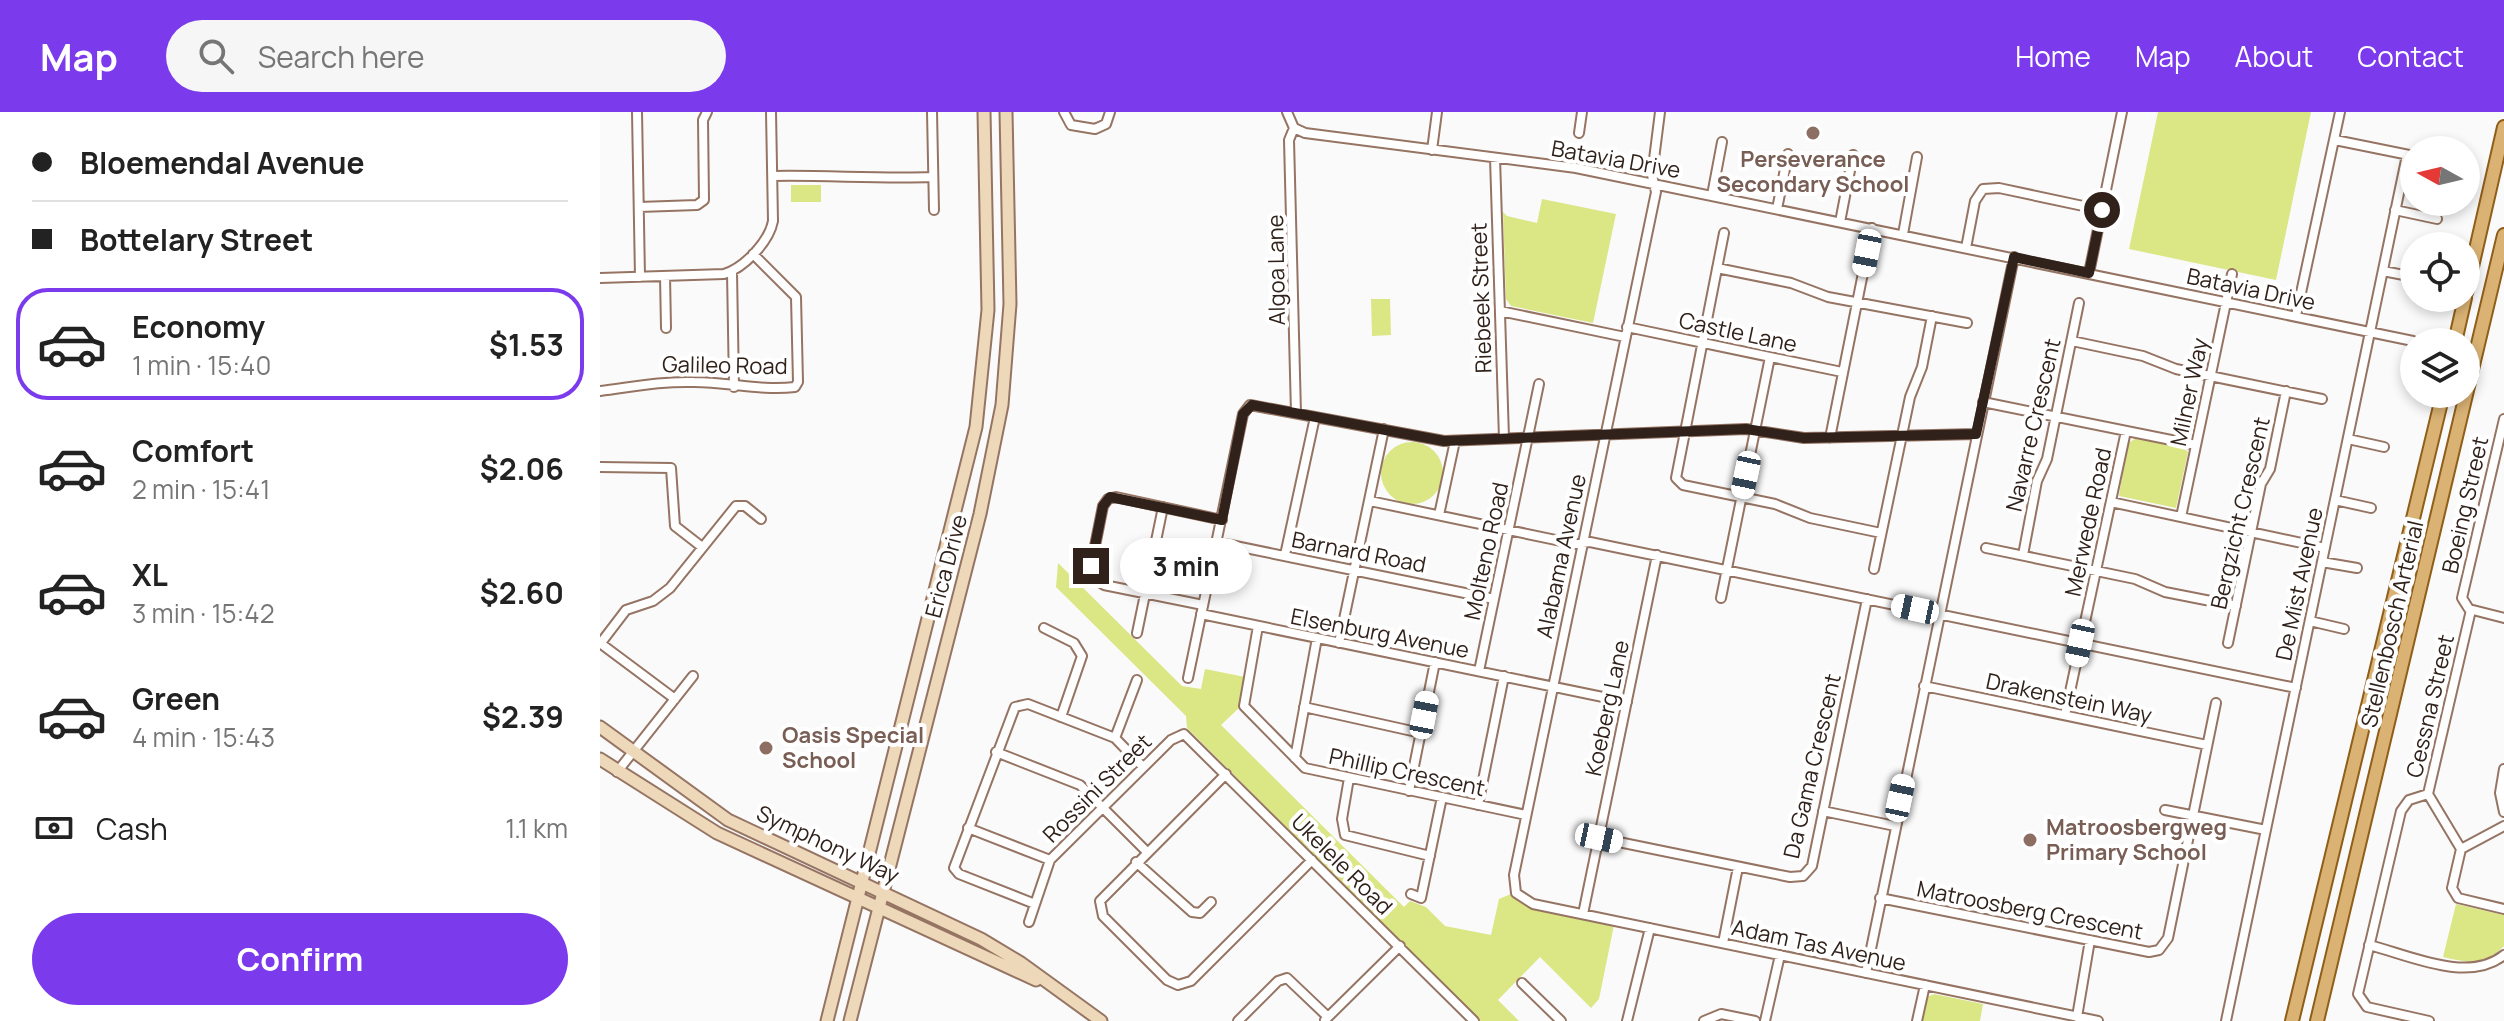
<!DOCTYPE html>
<html lang="en">
<head>
<meta charset="utf-8">
<style>
	:root { --surface:#fff; --page:#f6f6f6; --text:#222; --muted:#767676; --line:#e0e0e0; --accent:#7c3aed }
	body { margin:0; font-family:Manrope,sans-serif; background:var(--page); color:var(--text); height:100vh; display:flex; flex-direction:column; font-size:30px; white-space:nowrap }
	* { box-sizing:border-box; margin:0 }
	p { font-size:26px; color:var(--muted) }
	.icon { flex:none; width:44px; height:44px; fill:none; stroke:currentColor; stroke-width:2; stroke-linecap:round; stroke-linejoin:round }
	.map { position:relative; flex:1; overflow:hidden }
	.drawer { display:flex; flex-direction:column; background:var(--surface); width:600px }
	.drawer>* { flex:none }
	.guide { display:grid; align-content:center; height:176px; padding:0 32px; background:var(--surface) }
	.needle { width:52px; rotate:278deg }
	.tools { position:absolute; left:1800px; top:24px; display:grid; gap:16px }
	.tools a { display:grid; place-items:center; width:80px; height:80px; border-radius:50%; background:var(--surface); box-shadow:0 4px 12px #0003; font-size:40px }
	.end { position:absolute; width:36px; height:36px; margin:-18px; border:10px solid #30221b; background:#fff; box-shadow:0 0 0 4px #fff }
	.from { border-radius:50% }
	.bubble { position:absolute; height:56px; border-radius:28px; background:var(--surface); box-shadow:0 4px 12px #0003; font-size:26px; font-weight:700; line-height:56px; text-align:center }
	.car { position:absolute; width:24px; height:48px; margin:-24px -12px; border-radius:10px; box-shadow:0 0 6px 2px #0007; background:linear-gradient(#fff 24%,#345 0 40%,#fff 0 76%,#345 0 86%,#fff 0) }
	.guide b { display:flex; align-items:center; gap:28px; height:76px; font-size:30px }
	.guide b+b { border-top:2px solid var(--line) }
	.guide i { width:20px; height:20px; background:var(--text) }
	ul { padding:0; list-style:none }
	li { display:flex; align-items:center; gap:24px; height:112px; margin:0 16px 12px; padding:0 16px; border:4px solid transparent; border-radius:32px }
	li div { flex:1 }
	li b { display:block; font-size:30px }
	li em { font-style:normal; font-weight:700 }
	li.selected { border-color:var(--accent) }
	li>.icon { width:72px; height:72px; stroke-width:1.5 }
	.pay { display:flex; align-items:center; gap:20px; height:88px; padding:0 32px; font-size:30px }
	.pay p { margin-inline-start:auto }
	.primary-button { display:flex; gap:16px; margin-top:auto; padding:16px 32px }
	.primary-button a { flex:1; height:92px; border-radius:48px; background:var(--accent); color:#fff; font-size:32px; font-weight:700; line-height:92px; text-align:center }
	header { display:flex; align-items:center; gap:48px; box-sizing:border-box; height:112px; padding:0 40px; background:var(--accent); color:#fff }
	header strong { font-size:38px }
	nav { display:flex; gap:44px; margin-inline-start:auto; font-size:28px }
	.search { width:560px; height:72px; background:var(--page); display:flex; align-items:center; gap:20px; box-sizing:border-box; padding:0 28px; border-radius:44px; color:var(--muted); font-size:30px }
	main { display:flex; flex:1; min-height:0 }
	.map>svg:first-child { display:block }
	.green { fill:#dbe685 }
	.lines { fill:none; stroke-linecap:round; stroke-linejoin:round }
	.street-casing { stroke:#967463; stroke-width:12 }
	.secondary-casing { stroke:#967463; stroke-width:15 }
	.primary-casing { stroke:#8f5e19; stroke-width:16 }
	.street { stroke:#fff; stroke-width:8 }
	.secondary { stroke:#edd8ba; stroke-width:11 }
	.primary { stroke:#dab274; stroke-width:12 }
	.route { stroke:#30221b; stroke-width:10 }
	.education-dot { fill:#8d6e63; stroke:#fff; stroke-width:3 }
	.labels { text-anchor:middle; dominant-baseline:central; stroke-width:8; stroke-linejoin:round; paint-order:stroke }
	.street-label { font-size:22px; fill:#30221b; stroke:#fff }
	.education-label { font-size:22px; font-weight:bold; fill:#785e54; stroke:#fff; text-anchor:start }
</style>
</head>
<body>
<header>
<strong>Map</strong>
<div class="search"><svg class="icon" aria-label="search" viewBox="0 0 24 24"><circle cx="10" cy="10" r="6"/><path d="M15 15l6 6"/></svg>Search here</div>
<nav><a>Home</a><a>Map</a><a>About</a><a>Contact</a></nav>
</header>
<main>
<section class="drawer">
<div class="guide">
<b><i class="from"></i>Bloemendal Avenue</b>
<b><i></i>Bottelary Street</b>
</div>
<ul>
<li class="selected"><svg class="icon" aria-label="car" viewBox="0 0 24 24"><path d="M5 17H2v-5l4-1 3-4h7l3 4 3 1v5h-3M9 17h6M6 11h13"/><circle cx="7" cy="17" r="2"/><circle cx="17" cy="17" r="2"/></svg><div><b>Economy</b><p>1 min · 15:40</p></div><em>$1.53</em></li>
<li><svg class="icon" aria-label="car" viewBox="0 0 24 24"><path d="M5 17H2v-5l4-1 3-4h7l3 4 3 1v5h-3M9 17h6M6 11h13"/><circle cx="7" cy="17" r="2"/><circle cx="17" cy="17" r="2"/></svg><div><b>Comfort</b><p>2 min · 15:41</p></div><em>$2.06</em></li>
<li><svg class="icon" aria-label="car" viewBox="0 0 24 24"><path d="M5 17H2v-5l4-1 3-4h7l3 4 3 1v5h-3M9 17h6M6 11h13"/><circle cx="7" cy="17" r="2"/><circle cx="17" cy="17" r="2"/></svg><div><b>XL</b><p>3 min · 15:42</p></div><em>$2.60</em></li>
<li><svg class="icon" aria-label="car" viewBox="0 0 24 24"><path d="M5 17H2v-5l4-1 3-4h7l3 4 3 1v5h-3M9 17h6M6 11h13"/><circle cx="7" cy="17" r="2"/><circle cx="17" cy="17" r="2"/></svg><div><b>Green</b><p>4 min · 15:43</p></div><em>$2.39</em></li>
</ul>
<div class="pay"><svg class="icon" aria-label="cash" viewBox="0 0 24 24"><path d="M3 7h18v10H3z"/><circle cx="12" cy="12" r="2"/></svg>Cash<p>1.1 km</p></div>
<div class="primary-button"><a>Confirm</a></div>
</section>
<div class="map">
<svg width="1904" height="909" viewBox="0 0 1904 909">
	<rect width="100%" height="100%" fill="#fafafa"/>
	<!-- green -->
	<path class="green" d="M1558,0H1711L1676,168L1529,137Z
		M191,73H221V90H191Z
		M942,87L1016,102L993,211L911,194L906,187L903,100L907,104L937,111Z
		M771,187H790L791,223L772,224Z
		M1536,326L1584,336L1588,340L1576,396L1519,384L1527,332Z
		M781 361a31 31 0 1 1 62 0a31 31 0 1 1-62 0Z
		M458,451L582,574L601,577L605,557L645,565L640,595L621,613L804,795L810,789L826,795L845,814L891,823L899,787L911,782L928,795L1014,813L999,887L991,896L940,845L898,888L919,909H880L587,616L586,604L456,475Z
		M1856,792L1904,803V834C1886,853 1867,851 1843,845Z
		M1334,882L1383,892L1380,909H1322L1327,885Z"/>
	<g class="lines">
		<defs>
			<path id="street" d="M37,0L40,165
				M332,0L334,98
				M464,0L471,13L495,17L506,12L510,0
				M687,0L694,16L705,21L976,56L1813,229
				M1060,0L1052,63L1056,80L914,763L916,781L933,792L1498,909
				M694,16L689,28L696,301
				M979,21L982,0
				M1735,28L1814,44
				M832,38L837,0
				M895,46L904,326
				M173,64C227,63 279,67 333,65
				M1112,83L1122,30
				M39,95L97,93L104,88L103,8L107,0
				M1177,97L1188,42
				M1795,98L1837,107
				M1240,110L1253,43
				M1124,121L1076,366L1083,373L1175,392L1210,406L1281,421
				M1303,122L1317,45
				M1366,136L1375,89L1383,77L1399,76L1502,98
				M1117,156L1191,171L1228,185L1367,211
				M1783,159L1814,165
				M132,160L134,275
				M1489,161L1522,0
				M65,164L66,216
				M0,166L124,162C144,156 169,130 173,109L171,0
				M900,199L1025,225
				M1696,204L1740,0
				M1027,215L1242,260
				M1472,229L1543,244L1576,257L1722,287
				M0,279C32,275 61,269 94,270C128,270 161,279 195,275L198,270L196,185L153,142
				M1383,290L1596,333
				M1904,307L1862,486L1869,497L1904,506
				M1230,326L1272,116
				M1748,327L1784,335
				M0,355L71,356L75,414L102,435
				M1735,388L1771,396
				M770,389L975,432L990,430L1696,576
				M1511,390L1725,436
				M839,403L855,329
				M1581,405L1632,162
				M616,430L894,487
				M1386,436L1535,467L1565,480L1636,494
				M685,443L715,305
				M1423,443L1437,369L1447,347L1479,191
				M1722,450L1757,456
				M1274,457L1310,285L1322,255L1332,204
				M1121,486L1170,245
				M603,493L504,473L493,466L491,454L503,394L508,387L516,385L622,408
				M601,502L1027,590
				M1710,509L1744,517
				M658,514L644,594L705,656L926,703
				M444,516L474,531L482,544L461,605
				M537,521L563,395
				M0,531L75,587
				M739,531L784,317
				M1628,531L1661,372L1670,357L1686,279
				M0,532L26,498L53,489L70,476L136,394H145L161,407
				M879,559L939,272
				M588,566L643,302L650,293L844,329L1146,317L1204,326L1376,322
				M1324,574L1607,633
				M704,595L821,621
				M1465,603L1526,319
				M515,626L537,568
				M396,640L480,673L546,739
				M695,646L717,526
				M1904,657L1900,681L1904,700
				M17,660L93,564
				M626,662L500,789L503,804L567,868L578,873L591,869L712,748
				M749,666L742,707L745,723L830,744
				M809,679L835,550
				M1828,682L1809,688L1801,699L1758,882L1767,895L1829,909
				M878,693L904,564
				M1565,698L1666,718
				M1223,699L1295,714
				M1904,714L1861,737L1852,776L1858,786L1904,797
				M368,716L450,748
				M999,726L1190,765L1203,764L1212,754L1267,487
				M1861,737L1828,682L1871,498
				M536,750L592,800L600,801L611,790
				M811,782L821,786L842,685
				M1280,786L1549,840L1559,838L1568,826L1616,591
				M435,792L359,762L354,756L415,595L428,592L515,626L543,655
				M983,802L1057,443
				M429,810L450,748L571,628L584,622L874,909
				M1123,831L1138,755
				M1769,833C1809,843 1868,872 1904,843
				M1266,861L1414,145
				M922,871L961,909
				M1477,905L1490,828
				M725,908L800,834
				M638,909L678,869L687,866L728,905
				M1027,909L1050,816
				M1104,909L1121,902L1155,909
				M1165,909L1180,843
				M1317,909L1325,873
				M1626,909L1807,43"/>
			<path id="secondary" d="M0,615L128,708L381,827L421,851L501,909
				M0,647L117,721L436,868
				M227,909L376,315L388,198L384,0
				M250,909L380,402L402,293L410,192L406,0"/>
			<path id="primary" d="M1866,181L1904,15
				M1855,230L1865,186
				M1692,909L1843,282
				M1717,909L1904,123"/>
		</defs>
		<!-- street casing -->
		<use href="#street" class="street-casing"/>
		<!-- secondary casing -->
		<use href="#secondary" class="secondary-casing"/>
		<!-- primary casing -->
		<use href="#primary" class="primary-casing"/>
		<!-- street -->
		<use href="#street" class="street"/>
		<!-- secondary -->
		<use href="#secondary" class="secondary"/>
		<!-- primary -->
		<use href="#primary" class="primary"/>
	</g>
	<g class="lines">
		<!-- route -->
		<path class="route" d="M491,454L503,394L510,385L622,408L643,302L652,293L844,329L1146,317L1204,326L1376,322L1414,145L1489,161L1502,98"/>
	</g>
	<!-- markers -->
	<g class="education-dot">
		<circle cx="1213" cy="21" r="8"/>
		<circle cx="166" cy="636" r="8"/>
		<circle cx="1430" cy="728" r="8"/>
	</g>
	<g class="labels">
		<!-- street labels -->
		<g class="street-label">
			<text transform="translate(1016 47) rotate(10)">Batavia Drive</text>
			<text transform="translate(676 158) rotate(-91)">Algoa Lane</text>
			<text transform="translate(1651 177) rotate(12)">Batavia Drive</text>
			<text transform="translate(881 186) rotate(-92)">Riebeek Street</text>
			<text transform="translate(1138 220) rotate(12)">Castle Lane</text>
			<text transform="translate(125 253) rotate(1)">Galileo Road</text>
			<text transform="translate(1589 280) rotate(-78)">Milner Way</text>
			<text transform="translate(1433 313) rotate(-77)">Navarre Crescent</text>
			<text transform="translate(1865 393) rotate(-77)">Boeing Street</text>
			<text transform="translate(1640 401) rotate(-77)">Bergzicht Crescent</text>
			<text transform="translate(1488 410) rotate(-78)">Merwede Road</text>
			<text transform="translate(886 439) rotate(-78)">Molteno Road</text>
			<text transform="translate(759 440) rotate(11)">Barnard Road</text>
			<text transform="translate(961 444) rotate(-78)">Alabama Avenue</text>
			<text transform="translate(346 454) rotate(-75)">Erica Drive</text>
			<text transform="translate(1699 472) rotate(-78)">De Mist Avenue</text>
			<text transform="translate(1792 512) rotate(-77)">Stellenbosch Arterial</text>
			<text transform="translate(780 521) rotate(11)">Elsenburg Avenue</text>
			<text transform="translate(1469 586) rotate(12)">Drakenstein Way</text>
			<text transform="translate(1830 594) rotate(-77)">Cessna Street</text>
			<text transform="translate(1007 596) rotate(-78)">Koeberg Lane</text>
			<text transform="translate(1212 654) rotate(-77)">Da Gama Crescent</text>
			<text transform="translate(807 660) rotate(12)">Phillip Crescent</text>
			<text transform="translate(497 676) rotate(-45)">Rossini Street</text>
			<text transform="translate(228 732) rotate(25)">Symphony Way</text>
			<text transform="translate(742 752) rotate(45)">Ukelele Road</text>
			<text transform="translate(1430 798) rotate(11)">Matroosberg Crescent</text>
			<text transform="translate(1219 833) rotate(12)">Adam Tas Avenue</text>
		</g>
		<!-- education labels -->
		<g class="education-label">
			<text x="1213" y="47" text-anchor="middle">Perseverance<tspan x="1213" dy="25">Secondary School</tspan></text>
			<text x="182" y="623">Oasis Special<tspan x="182" dy="25">School</tspan></text>
			<text x="1446" y="715">Matroosbergweg<tspan x="1446" dy="25">Primary School</tspan></text>
		</g>
	</g>
</svg>
<div class="tools">
<a><svg class="needle" viewBox="-14 -14 28 28"><path d="M0-13l5 13h-10z" fill="#e53935"/><path d="M0 13l5-13h-10z" fill="#767676"/></svg></a>
<a><svg class="icon" aria-label="locate" viewBox="0 0 24 24"><circle cx="12" cy="12" r="6"/><path d="M12 2v4M12 18v4M2 12h4M18 12h4"/></svg></a>
<a><svg class="icon" aria-label="layers" viewBox="0 0 24 24"><path d="M12 4l9 5-9 5-9-5zM3 14l9 5 9-5"/></svg></a>
</div>
<i class="end from" style="left:1502px;top:98px"></i>
<i class="end" style="left:491px;top:454px"></i>
<div class="bubble" style="left:520px;top:426px;width:132px">3 min</div>
<i class="car" style="left:1267px;top:141px;rotate:191deg"></i>
<i class="car" style="left:1146px;top:363px;rotate:192deg"></i>
<i class="car" style="left:1315px;top:497px;rotate:282deg"></i>
<i class="car" style="left:1480px;top:531px;rotate:192deg"></i>
<i class="car" style="left:824px;top:603px;rotate:11deg"></i>
<i class="car" style="left:1300px;top:686px;rotate:12deg"></i>
<i class="car" style="left:999px;top:726px;rotate:102deg"></i>
</div>
</main>
</body>
</html>
